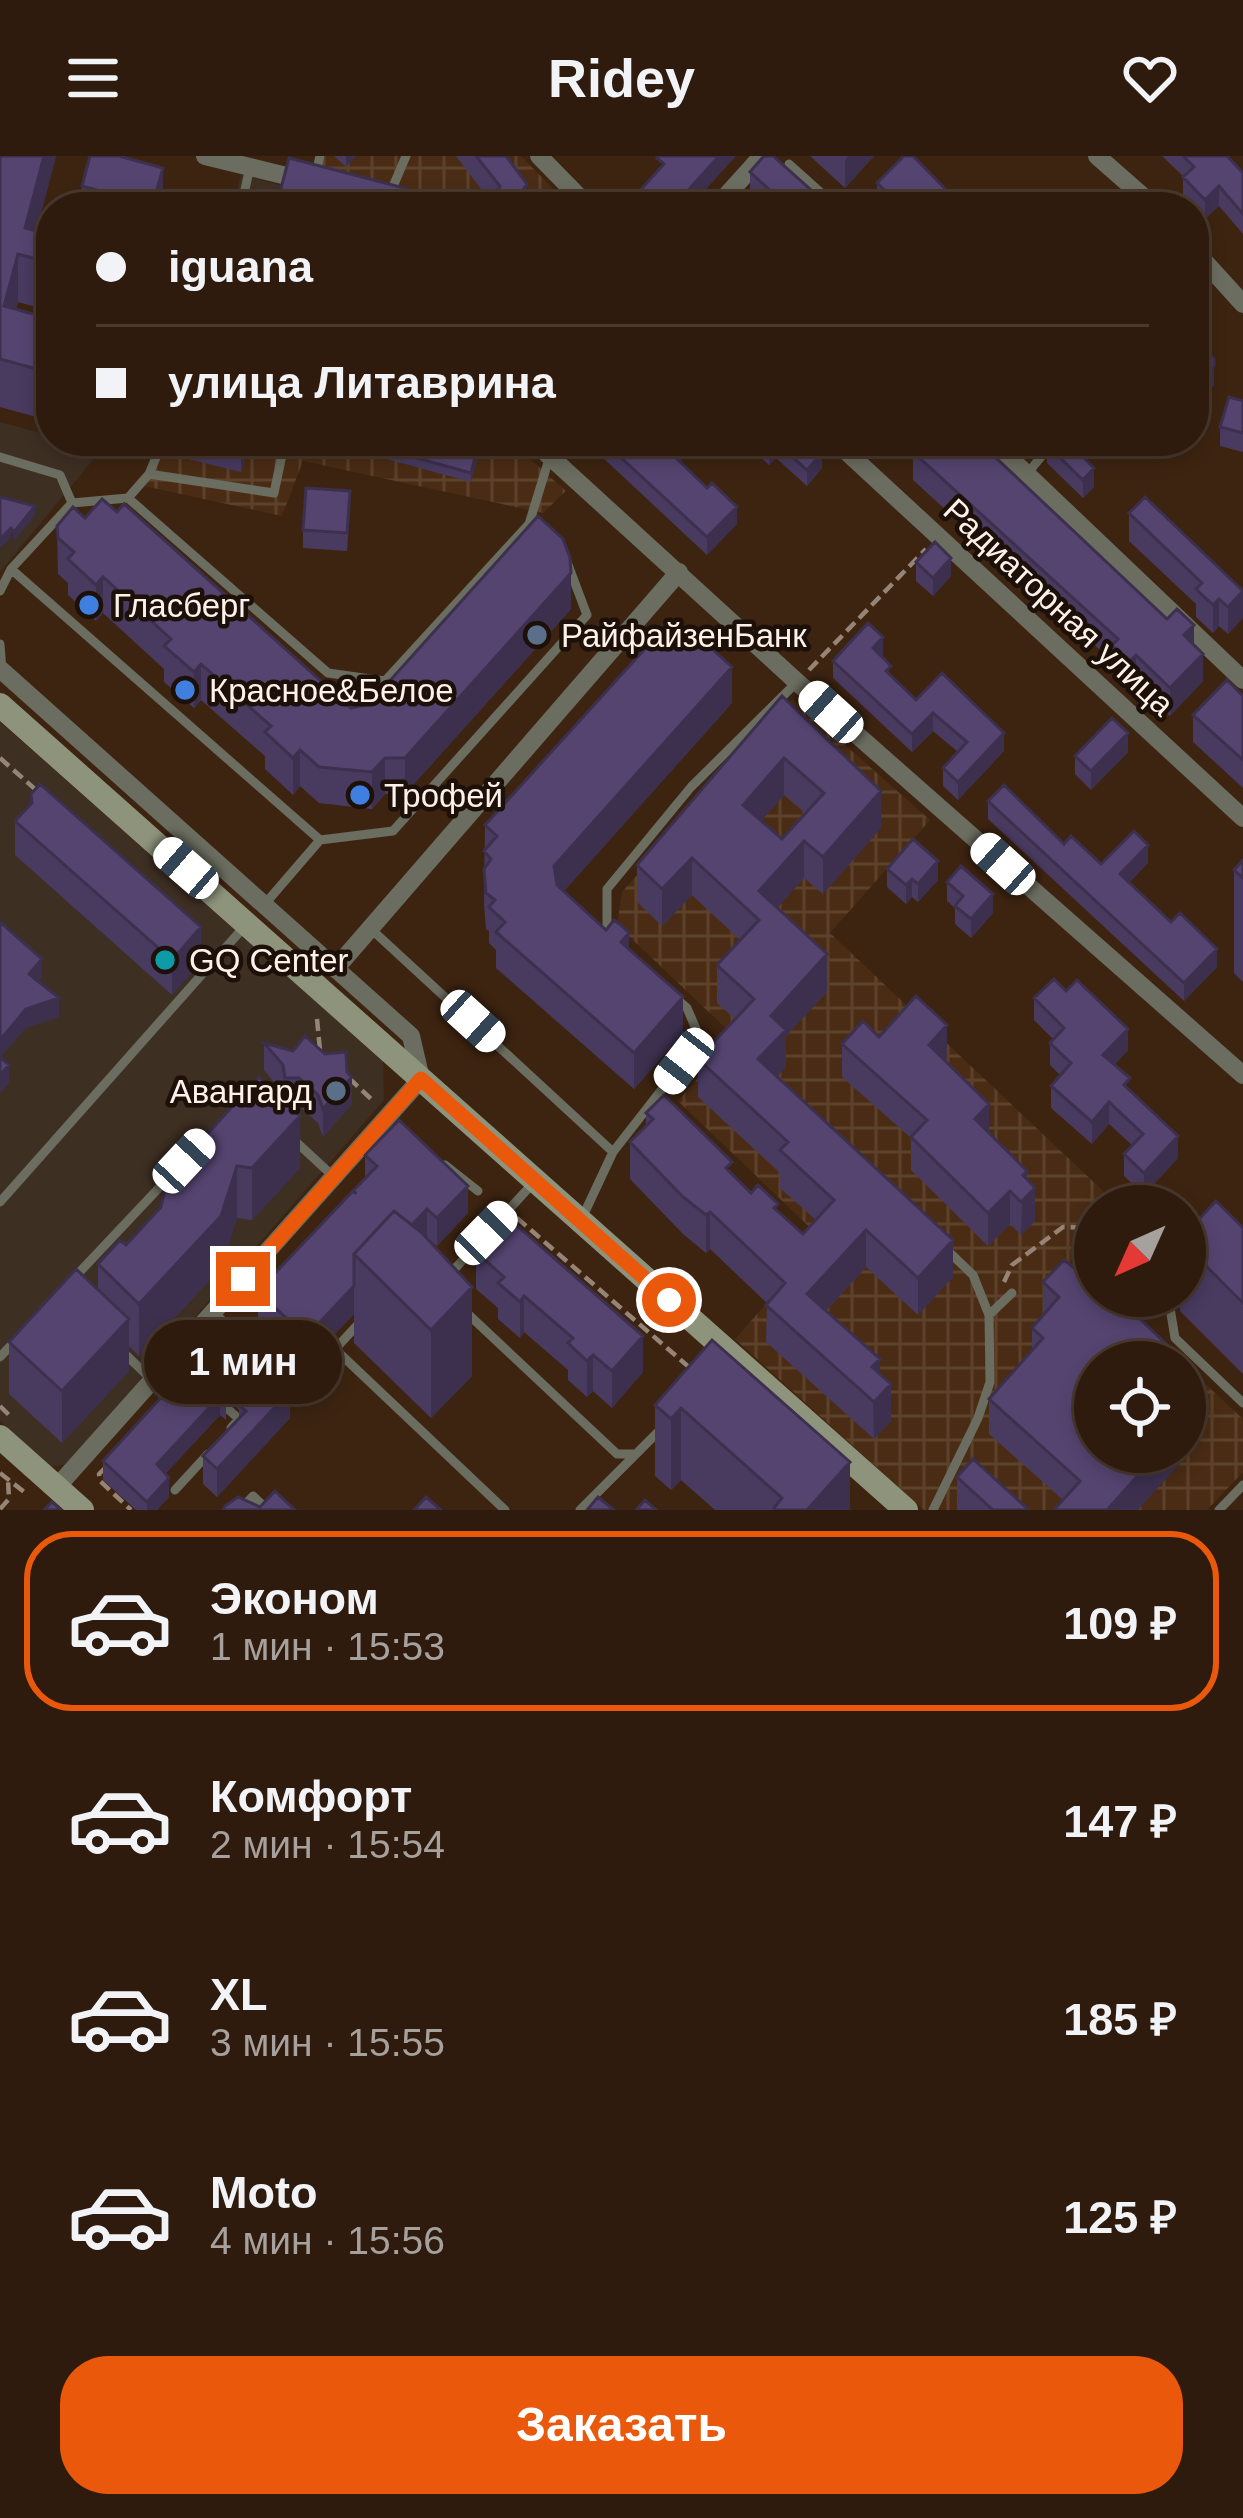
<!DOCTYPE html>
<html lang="ru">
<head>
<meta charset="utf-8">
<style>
	:root { --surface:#2e1b0d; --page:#3a281b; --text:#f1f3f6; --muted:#a7a19d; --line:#49392e; --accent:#ea580c }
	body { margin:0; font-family:Arial,sans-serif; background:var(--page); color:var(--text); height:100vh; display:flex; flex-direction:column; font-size:45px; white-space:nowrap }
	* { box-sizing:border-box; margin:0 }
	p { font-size:39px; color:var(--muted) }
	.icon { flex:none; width:66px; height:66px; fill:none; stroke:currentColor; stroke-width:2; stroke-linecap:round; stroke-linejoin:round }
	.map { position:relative; height:1354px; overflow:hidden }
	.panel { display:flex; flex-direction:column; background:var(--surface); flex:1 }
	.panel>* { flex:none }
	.guide { position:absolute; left:36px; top:36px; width:1173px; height:264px; border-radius:48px; box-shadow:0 6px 18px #0003,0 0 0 3px var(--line); display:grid; align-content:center; height:264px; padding:0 60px; background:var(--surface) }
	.needle { width:78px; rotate:225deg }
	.tools { position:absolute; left:1074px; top:1029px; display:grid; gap:24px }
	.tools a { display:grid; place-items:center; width:132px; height:132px; border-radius:50%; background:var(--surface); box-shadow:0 6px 18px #0003,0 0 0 3px var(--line); font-size:60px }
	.end { position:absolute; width:54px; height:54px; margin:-27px; border:15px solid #ea580c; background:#fff; box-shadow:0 0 0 6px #fff }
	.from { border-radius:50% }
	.bubble { position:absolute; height:84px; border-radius:42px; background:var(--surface); box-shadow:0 6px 18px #0003,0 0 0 3px var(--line); font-size:39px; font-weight:800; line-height:84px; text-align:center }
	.car { position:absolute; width:36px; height:72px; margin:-36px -18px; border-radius:15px; box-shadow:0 0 9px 3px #0007; background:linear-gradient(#fff 24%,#345 0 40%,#fff 0 76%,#345 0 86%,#fff 0) }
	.guide b { display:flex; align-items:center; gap:42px; height:114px; font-size:45px }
	.guide b+b { border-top:3px solid var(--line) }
	.guide i { width:30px; height:30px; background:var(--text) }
	ul { padding:21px 0 0; list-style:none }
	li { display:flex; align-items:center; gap:36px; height:180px; margin:0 24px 18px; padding:0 36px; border:6px solid transparent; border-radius:48px }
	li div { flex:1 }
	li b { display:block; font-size:45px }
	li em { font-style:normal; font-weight:800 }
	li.selected { border-color:var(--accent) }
	li>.icon { width:108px; height:108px; stroke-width:1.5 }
	.cta { display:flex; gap:24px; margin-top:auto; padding:24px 60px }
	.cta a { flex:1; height:138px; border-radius:48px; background:var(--accent); color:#fff; font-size:48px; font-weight:800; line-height:138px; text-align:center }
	header { display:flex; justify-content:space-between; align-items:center; height:156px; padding:0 60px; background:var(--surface); font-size:54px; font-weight:800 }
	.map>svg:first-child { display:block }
	.commercial { fill:#3e2f23 }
	.industrial { fill:url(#industrial-grid) }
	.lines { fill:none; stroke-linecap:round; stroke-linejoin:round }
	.path { stroke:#968477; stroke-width:4.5; stroke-dasharray:12 6; stroke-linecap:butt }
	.lane { stroke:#6a6d5f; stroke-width:9 }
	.street { stroke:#6a6d5f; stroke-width:18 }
	.secondary { stroke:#8e937c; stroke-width:24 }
	.wall { fill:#493a60; fill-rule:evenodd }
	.shaded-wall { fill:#3c304e }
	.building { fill:#554470; stroke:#3c304e; stroke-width:3; fill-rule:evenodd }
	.route { stroke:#ea580c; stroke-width:15 }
	.shop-dot { fill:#3f7fe0; stroke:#1c1008; stroke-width:4.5 }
	.service-dot { fill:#5c6f8a; stroke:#1c1008; stroke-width:4.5 }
	.culture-dot { fill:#0f9aa8; stroke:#1c1008; stroke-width:4.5 }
	.labels { text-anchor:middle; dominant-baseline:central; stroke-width:9; stroke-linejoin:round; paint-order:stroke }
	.poi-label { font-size:33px; fill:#fdf2eb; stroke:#1c1008; text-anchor:start }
	.street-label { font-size:33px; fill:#fdf2eb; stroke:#1c1008 }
</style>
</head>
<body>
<header><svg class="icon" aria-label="menu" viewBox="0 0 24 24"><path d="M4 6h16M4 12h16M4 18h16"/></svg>Ridey<svg class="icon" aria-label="heart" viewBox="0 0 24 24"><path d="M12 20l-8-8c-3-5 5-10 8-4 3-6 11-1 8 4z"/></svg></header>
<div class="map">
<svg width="1243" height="1354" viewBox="0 0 1243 1354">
	<defs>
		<pattern id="industrial-grid" width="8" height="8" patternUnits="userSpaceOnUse" patternTransform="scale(3)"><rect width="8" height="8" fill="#4a2c14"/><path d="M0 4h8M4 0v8" fill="none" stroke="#5c412b"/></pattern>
	</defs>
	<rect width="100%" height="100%" fill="#3d2411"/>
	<!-- commercial -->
	<path class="commercial" d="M241,19L366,51H233Z
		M0,266L51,280V285H70L102,293L0,416Z
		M0,566L383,904L384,944L67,1308L50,1311L0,1265Z"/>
	<!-- industrial -->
	<path class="industrial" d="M325,0H521L567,47L564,51H442L319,18Z
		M153,285H510L566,335L543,357L303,305L282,360L144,330Z
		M793,543L930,664L830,777L1119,1050H1095V1140H1147L1140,1167L1095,1206V1296H1185V1209L1243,1263V1316L1207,1354H924L735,1183L823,1084L678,945L734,880L617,769L622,736Z"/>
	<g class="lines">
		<!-- path -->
		<path class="path" d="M809,514L926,393
			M0,602L36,634
			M317,863L320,894
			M349,922L371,943
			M517,1062L690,1212
			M1004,1126L1012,1109L1063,1071L1095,1072
			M193,1220L226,1185
			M0,1250L10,1260
			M106,1311L99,1318L100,1325L131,1354
			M0,1317L28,1339
			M0,1353L9,1343L8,1324"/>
		<!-- lane -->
		<path class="lane" d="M789,8L837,51
			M315,21L320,0
			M389,40L406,0
			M241,51L250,11
			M0,301L60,319L72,347L11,413L0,435
			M149,318L274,337L285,285
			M1027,318L1054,285
			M128,342L149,318L163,285
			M72,347L128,342L328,517L385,525L529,368L549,303
			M11,413L320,684L264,749
			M0,488L2,515
			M320,684L393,675L587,459L567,406
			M371,773L613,996
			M607,780V733L691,631L797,526
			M294,984L334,1021
			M445,1009L478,1035
			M0,1046L244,771
			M583,1060L613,996L684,905L699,880L687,852L677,843
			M947,1094L973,1119L989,1159
			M450,1118L535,1025
			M73,1123L173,1017
			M1168,1140L1175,1182L1243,1247
			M213,1156L291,1226L303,1228L361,1165
			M469,1159L617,1298H636L662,1272
			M335,1193L505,1354
			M123,1196L152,1224
			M0,1201L15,1185
			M220,1246L239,1263L231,1272
			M175,1334L208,1298
			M240,1354L253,1340L268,1354
			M580,1354L636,1298
			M933,1354L978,1262L990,1226L989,1159L1012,1137
			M1219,1354L1243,1329"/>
		<!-- street -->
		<path class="street" d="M205,0L307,25
			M539,0L589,51
			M1097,0L1155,51
			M716,51L762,0
			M1194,94L1243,148
			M533,285L797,526L1243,919
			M835,285L1243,662
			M992,285L1243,524
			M0,513L411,880L421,923L57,1331
			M335,813L679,416"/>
		<!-- secondary -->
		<path class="secondary" d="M0,549L906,1354
			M0,1281L82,1354"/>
	</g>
	<!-- wall -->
	<path class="wall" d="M0,0H56L36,75L51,79V155L18,146L16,153L51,163V265L0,251Z
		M334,0H356L346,11Z
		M456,0H506L527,51L490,45Z
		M810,0H874L845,32Z
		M1162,0H1227L1243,17V78L1219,50L1205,63L1183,41V20Z
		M750,16L821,51H759L750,43Z
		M877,27L963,51H877Z
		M82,30L163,51H82Z
		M1243,245V296L1220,290V271Z
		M176,285H249L241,316L176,300Z
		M321,285H482L471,326Z
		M585,285H697V290L680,305L737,368L707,399Z
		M752,285H811L822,312L807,330L776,302L769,309L752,293Z
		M873,285H908L891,302Z
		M1011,285H1043L1028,300Z
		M1047,289L1094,331L1083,342L1047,307Z
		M913,296L1194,489L1203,525L1170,560L1136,527L1129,534L1112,517V505L913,324Z
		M350,353L347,395L303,392V374Z
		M1129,357L1243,462L1228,478L1219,470L1213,477L1196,461V448L1129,385Z
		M85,362L351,552L369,548L571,453L405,638H385L372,653L319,647L300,630L293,639L265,613V600L201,544L194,552L164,526V513L103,457L96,465L68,439V427L58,418L57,370Z
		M916,406L951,420L933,440L916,425Z
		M883,499L882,501L891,520L916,544L1004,595L958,644L943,630V612L958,596L933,575L912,596L833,522V505Z
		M782,540L881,672L823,738L804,722L777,752L827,836L786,880V911L777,921L953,1121L918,1159L866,1111L826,1155L880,1218L891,1265L874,1283L766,1186L767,1147L710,1093L706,1097L683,1078L630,1023V986L646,970V957L732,1018L751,1037L778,1056L803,1078L816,1064L780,1032V1017L698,941V903L735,863L717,847V809L740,784L692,739L662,770L637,746V709ZM784,639L805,657L782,683L761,665Z
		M1243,540V632L1193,586V559Z
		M732,547L564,735L629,793L683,877L634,933L496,812V794L489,787V775L486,773L484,749L485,669Z
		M1128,596L1091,634L1075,618V600Z
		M31,638L201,806L172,839L15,699V665L31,649Z
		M988,645L1101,708L1148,707L1129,727L1217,811L1184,845L988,663Z
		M1243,704V826L1234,817V714Z
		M887,713L938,724L918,746L912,741L906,748L887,731Z
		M947,726L993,757L971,782L955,768V752L947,745Z
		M1034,842L1128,894L1114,909L1130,935L1178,1002L1144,1039L1124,1020V998L1132,989L1109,968L1092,988L1051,952V930L1060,919L1050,909V887L1054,884L1034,864Z
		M264,887L347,916L352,948L323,981L318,967L299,950H289L300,1012L252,1064L237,1062L221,1112L139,1200L129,1190V1215L62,1287L9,1238V1186L98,1134V1108L126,1089L161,1051L193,994L285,945L283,937L264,914Z
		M842,888L947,902L945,905L989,977L1027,1024L1035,1065L1021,1079L1010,1068L988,1090L911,1014V982L842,921Z
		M365,999L468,1057L437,1090L426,1081L472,1220L431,1262L354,1187V1158L306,1208L258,1163V1135L365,1022Z
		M1095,1068V1125L1076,1105V1087Z
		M1243,1072V1218L1180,1155V1140H1185V1078Z
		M476,1096L643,1216L612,1252L593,1235L587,1241L568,1224V1214L524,1176L520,1182L498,1163V1152L476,1133Z
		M1043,1126L1095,1140H1113L1095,1206L1185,1296V1302L1063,1344L989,1278V1243L1032,1195V1172L1043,1159Z
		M712,1184L850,1354H715L681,1324L671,1334L655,1320V1249Z
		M218,1204L290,1262L217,1341L203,1328V1300L239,1262V1254L218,1231Z
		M189,1211L226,1245V1264L220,1259L165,1318L169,1341L157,1354H136L103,1324V1305Z
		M957,1321L1029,1354H957Z"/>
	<!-- shaded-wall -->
	<path class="shaded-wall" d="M44,0H56L30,101L25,72Z
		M346,0H356L346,11Z
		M719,0H736L690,51H673Z
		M848,0H874L845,32V4Z
		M163,12V51H152Z
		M527,28V51H511Z
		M1219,30V50L1205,63V44Z
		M18,98V146L4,198V150Z
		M1214,210V229L1194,250V231Z
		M242,285H249L241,316V288Z
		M479,285H482L471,326V317Z
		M682,285H697V290L670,314V296Z
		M891,285H908L891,302Z
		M1028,285H1043L1028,300Z
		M776,286V302L769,309V294Z
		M822,297V312L807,330V314Z
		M1094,312V331L1083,342V324Z
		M35,350V359L14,385V376Z
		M737,351V368L707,399V381Z
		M11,372V382L0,392V383Z
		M951,402V420L933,440V422Z
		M571,417V453L405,638V602Z
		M103,421V457L96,465V429Z
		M1243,435V462L1228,478V451Z
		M1219,443V470L1213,477V449Z
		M1194,469V496L1184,479Z
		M883,481V499L873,510V492Z
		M1203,498V525L1170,560V532Z
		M1136,499V527L1129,534V506Z
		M201,508V544L194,552V516Z
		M732,511V547L554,746V710Z
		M933,557V575L912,596V578Z
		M1004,577V595L958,644V626Z
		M1128,577V596L1091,634V615Z
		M300,594V630L293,639V602Z
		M385,602V638L372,653V616Z
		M784,602V639L743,686V649Z
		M881,635V672L823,738V701Z
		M804,685V722L759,773V735Z
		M1148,689V707L1120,736V718Z
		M692,702V739L662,770V733Z
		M938,705V724L918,746V728Z
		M912,723V741L906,748V729Z
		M993,738V757L971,782V763Z
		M201,771V806L172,839V804Z
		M629,777V813L621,786Z
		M1217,793V811L1184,845V827Z
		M827,798V836L786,880V911L758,941V903L771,860Z
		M42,803V822L29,836V818Z
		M683,841V877L634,933V897Z
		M59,842V861L26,872L0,902V884L26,853Z
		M947,869V902L929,922V889Z
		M1128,873V894L1103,921V899Z
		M9,909V927L0,937V919Z
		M352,921V948L323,981V953Z
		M1109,946V968L1092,988V966Z
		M989,948V981L975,963Z
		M300,960V1012L252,1064V1012Z
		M1178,980V1002L1144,1039V1017Z
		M237,1010V1062L221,1112L139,1200V1148Z
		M1027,1015V1039L1035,1032V1065L1021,1079L1023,1019Z
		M468,1030V1057L437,1090V1062Z
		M1010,1035V1068L988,1090V1057Z
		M427,1053V1080L383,1127L369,1114Z
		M710,1056V1093L706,1097V1059Z
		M866,1074V1111L807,1175V1138Z
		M953,1084V1121L918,1159V1122Z
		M354,1130V1158L306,1208V1181Z
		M472,1131V1220L431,1262V1174Z
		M524,1140V1176L520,1182V1146Z
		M129,1163V1215L62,1287V1235Z
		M643,1180V1216L612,1252V1215Z
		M593,1199V1235L587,1241V1205Z
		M880,1203V1240L891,1228V1265L874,1283L872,1211Z
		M1188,1209V1243L1185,1247V1212Z
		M290,1235V1262L217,1341V1313Z
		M220,1240V1259L157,1327V1308Z
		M681,1252V1324L671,1334V1263Z
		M1159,1296H1185V1302L1138,1354H1107Z
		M850,1306V1354H807Z
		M169,1322V1341L157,1354H147V1346Z"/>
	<!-- building -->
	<path class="building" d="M0,0H44L25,72L51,79V107L18,98L4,150L51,163V217L0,203Z
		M90,0H119L163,12L152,51H115L118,40L82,30Z
		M476,0H506L527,28L511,51H486L500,30Z
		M659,0H719L673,51H625L664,8L657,2Z
		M764,0H773L821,43L814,51H780L784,47L750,16Z
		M904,0H913L963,51H902L877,27Z
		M1183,0H1227L1243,17V58L1219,30L1205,44L1183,21L1194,11Z
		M289,2L408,33L404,46L414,49V51H276Z
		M718,44L726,51H711Z
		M1194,183L1214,203V210L1194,231Z
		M1229,241L1243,245V277L1220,271Z
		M355,285H479L471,317Z
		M603,285H682L670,296L707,332L712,327L737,351L707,381Z
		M760,285H811L822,297L807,314L776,286L769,294Z
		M925,285H978L1167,463L1177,453L1194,469L1184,479L1203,498L1170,532L1136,499L1129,506L1112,489L1118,483L913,296Z
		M1050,285H1067L1094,312L1083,324L1047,289Z
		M306,332L350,335L347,377L303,374Z
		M0,341L35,350L14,376L11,372L0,383Z
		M1145,341L1243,435L1228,451L1219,443L1213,449L1196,433L1202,427L1129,357Z
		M102,343L117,356L124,348L351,552L369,548L538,360L563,383L570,402L571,417L405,602H385L372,616L319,611L300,594L293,602L265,576L271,570L201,508L194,516L164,490L171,483L103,421L96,429L68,403L74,396L58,382L57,370L73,351L85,362Z
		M935,386L951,402L933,422L916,406Z
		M868,467L883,481L873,492L891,510L886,515L916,544L942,517L1004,577L958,626L943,612L967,586L933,557L912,578L833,505Z
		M675,472L685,481L691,474L732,511L554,710L557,729L606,774L614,764L622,770L629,777L621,786L683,841L634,897L496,776L505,766L489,751L495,744L486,737L484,713L491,703L484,695L497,680L485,669L662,474L668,480Z
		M1227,524L1243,540V604L1193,559Z
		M782,540L881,635L823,701L804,685L759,735L827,798L771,860L786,874L758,903L953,1084L918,1122L866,1074L807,1138L880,1203L872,1211L891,1228L874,1246L766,1149L785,1127L710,1056L706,1059L683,1041L630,986L653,963L646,957L664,939L732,1006L726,1012L751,1037L758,1029L778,1048L774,1052L803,1078L834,1044L780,994L788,986L698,903L754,843L717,809L759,764L692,702L662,733L637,709ZM784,602L824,637L782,683L743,649Z
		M1112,562L1128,577L1091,615L1075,600Z
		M40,628L201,771L172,804L15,665L32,647L31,638Z
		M1004,629L1064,688L1071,680L1101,708L1134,675L1148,689L1120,718L1171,766L1180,757L1217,793L1184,827L988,645Z
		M913,683L938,705L918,728L912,723L906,729L887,713Z
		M1243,704V722L1234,714Z
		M961,710L993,738L971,763L955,750L963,740L947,726Z
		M0,766L42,803L29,818L59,842L26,853L0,884Z
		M1054,823L1066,835L1077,824L1128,873L1103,899L1130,922L1124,929L1178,980L1144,1017L1124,998L1143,978L1109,946L1092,966L1051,930L1071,907L1050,887L1064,872L1034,842Z
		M916,840L947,869L929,889L989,948L975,963L1027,1015L1023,1019L1035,1032L1021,1046L1010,1035L988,1057L911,981L927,964L842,888L863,865L879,881Z
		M305,880L325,898L346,896L347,916L352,921L323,953L318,939L299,922H285L283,909L264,887L293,895Z
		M0,901L9,909L0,919Z
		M259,921L300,960L252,1012L237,1010L221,1060L139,1148L98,1108L120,1084L126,1089L161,1051L174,992L193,994Z
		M399,964L468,1030L437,1062L427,1053L412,1069L394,1055L354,1098V1130L306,1181L258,1135L353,1035L356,1038L354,1034L377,1010L365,999Z
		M1216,1045L1243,1072V1147L1185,1089V1078Z
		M394,1055L422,1077L472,1131L431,1174L354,1098Z
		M507,1061L643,1180L612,1215L593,1199L587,1205L568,1187L573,1182L524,1140L520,1146L512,1139L498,1127L504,1121L476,1096Z
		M1095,1068V1106L1076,1087Z
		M1064,1104L1095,1128V1140H1110L1141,1164L1185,1206H1095V1296H1159L1107,1354H1054L1080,1325L989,1243L1043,1182L1032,1172L1059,1141L1043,1126Z
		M76,1113L129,1163L62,1235L9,1186Z
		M236,1184L290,1235L217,1313L203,1300L246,1255L239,1249L248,1236L218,1204Z
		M712,1184L850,1306L807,1354H776L774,1352L782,1342L681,1252L671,1263L655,1249Z
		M189,1211L226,1245L220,1240L157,1308L169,1322L147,1346L103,1305Z
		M973,1303L1029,1354H993L957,1321Z
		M275,1335L295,1354H223L225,1350L238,1341L260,1351Z
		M426,1341L441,1354H414Z
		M598,1341L614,1354H587Z
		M645,1344L656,1354H636Z
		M52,1346L61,1354H44Z"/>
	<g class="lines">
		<!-- route -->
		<path class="route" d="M243,1123L421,923L669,1144"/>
	</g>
	<!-- markers -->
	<g class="shop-dot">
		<circle cx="89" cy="449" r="12"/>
		<circle cx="185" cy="534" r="12"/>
		<circle cx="360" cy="639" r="12"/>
	</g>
	<g class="service-dot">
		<circle cx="537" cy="479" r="12"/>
		<circle cx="336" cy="935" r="12"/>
	</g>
	<circle class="culture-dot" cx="165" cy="804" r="12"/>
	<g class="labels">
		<!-- poi labels -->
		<g class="poi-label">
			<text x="113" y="449">Гласберг</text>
			<text x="561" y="479">РайфайзенБанк</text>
			<text x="209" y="534">Красное&amp;Белое</text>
			<text x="384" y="639">Трофей</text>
			<text x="189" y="804">GQ Center</text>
			<text x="312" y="935" text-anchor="end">Авангард</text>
		</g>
		<!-- street labels -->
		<g class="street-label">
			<text transform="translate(1059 451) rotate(43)">Радиаторная улица</text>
		</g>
	</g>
</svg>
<div class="tools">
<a><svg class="needle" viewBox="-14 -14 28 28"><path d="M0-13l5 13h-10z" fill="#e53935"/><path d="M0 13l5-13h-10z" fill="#a7a19d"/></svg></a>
<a><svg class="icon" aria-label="locate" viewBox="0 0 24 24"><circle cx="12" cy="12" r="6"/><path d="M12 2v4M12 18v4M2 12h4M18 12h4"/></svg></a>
</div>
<i class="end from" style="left:669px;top:1144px"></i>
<i class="end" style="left:243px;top:1123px"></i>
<div class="bubble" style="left:144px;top:1164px;width:198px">1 мин</div>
<i class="car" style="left:831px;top:556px;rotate:312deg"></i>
<i class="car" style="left:1003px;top:708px;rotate:312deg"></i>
<i class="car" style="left:186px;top:712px;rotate:311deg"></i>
<i class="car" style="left:473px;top:865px;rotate:132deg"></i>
<i class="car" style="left:684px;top:905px;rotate:218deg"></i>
<i class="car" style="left:184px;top:1005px;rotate:43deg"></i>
<i class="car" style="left:486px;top:1077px;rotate:44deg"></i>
<div class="guide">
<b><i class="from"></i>iguana</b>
<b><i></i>улица Литаврина</b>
</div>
</div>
<section class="panel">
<ul>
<li class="selected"><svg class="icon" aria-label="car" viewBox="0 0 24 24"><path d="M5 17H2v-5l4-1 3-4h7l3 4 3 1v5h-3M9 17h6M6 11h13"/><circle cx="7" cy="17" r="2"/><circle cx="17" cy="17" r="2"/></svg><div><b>Эконом</b><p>1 мин · 15:53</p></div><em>109 ₽</em></li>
<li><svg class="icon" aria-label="car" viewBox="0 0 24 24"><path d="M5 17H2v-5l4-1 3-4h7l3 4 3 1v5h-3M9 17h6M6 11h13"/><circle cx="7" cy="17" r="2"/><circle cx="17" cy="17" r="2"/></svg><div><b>Комфорт</b><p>2 мин · 15:54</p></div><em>147 ₽</em></li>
<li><svg class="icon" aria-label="car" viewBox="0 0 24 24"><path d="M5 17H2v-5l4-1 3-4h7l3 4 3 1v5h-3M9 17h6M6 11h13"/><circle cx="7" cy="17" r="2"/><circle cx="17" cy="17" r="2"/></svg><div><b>XL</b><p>3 мин · 15:55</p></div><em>185 ₽</em></li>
<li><svg class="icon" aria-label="car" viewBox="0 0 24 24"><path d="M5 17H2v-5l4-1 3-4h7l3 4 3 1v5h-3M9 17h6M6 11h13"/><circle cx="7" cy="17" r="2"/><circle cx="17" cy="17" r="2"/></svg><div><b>Moto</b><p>4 мин · 15:56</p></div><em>125 ₽</em></li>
</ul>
<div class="cta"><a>Заказать</a></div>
</section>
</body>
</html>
